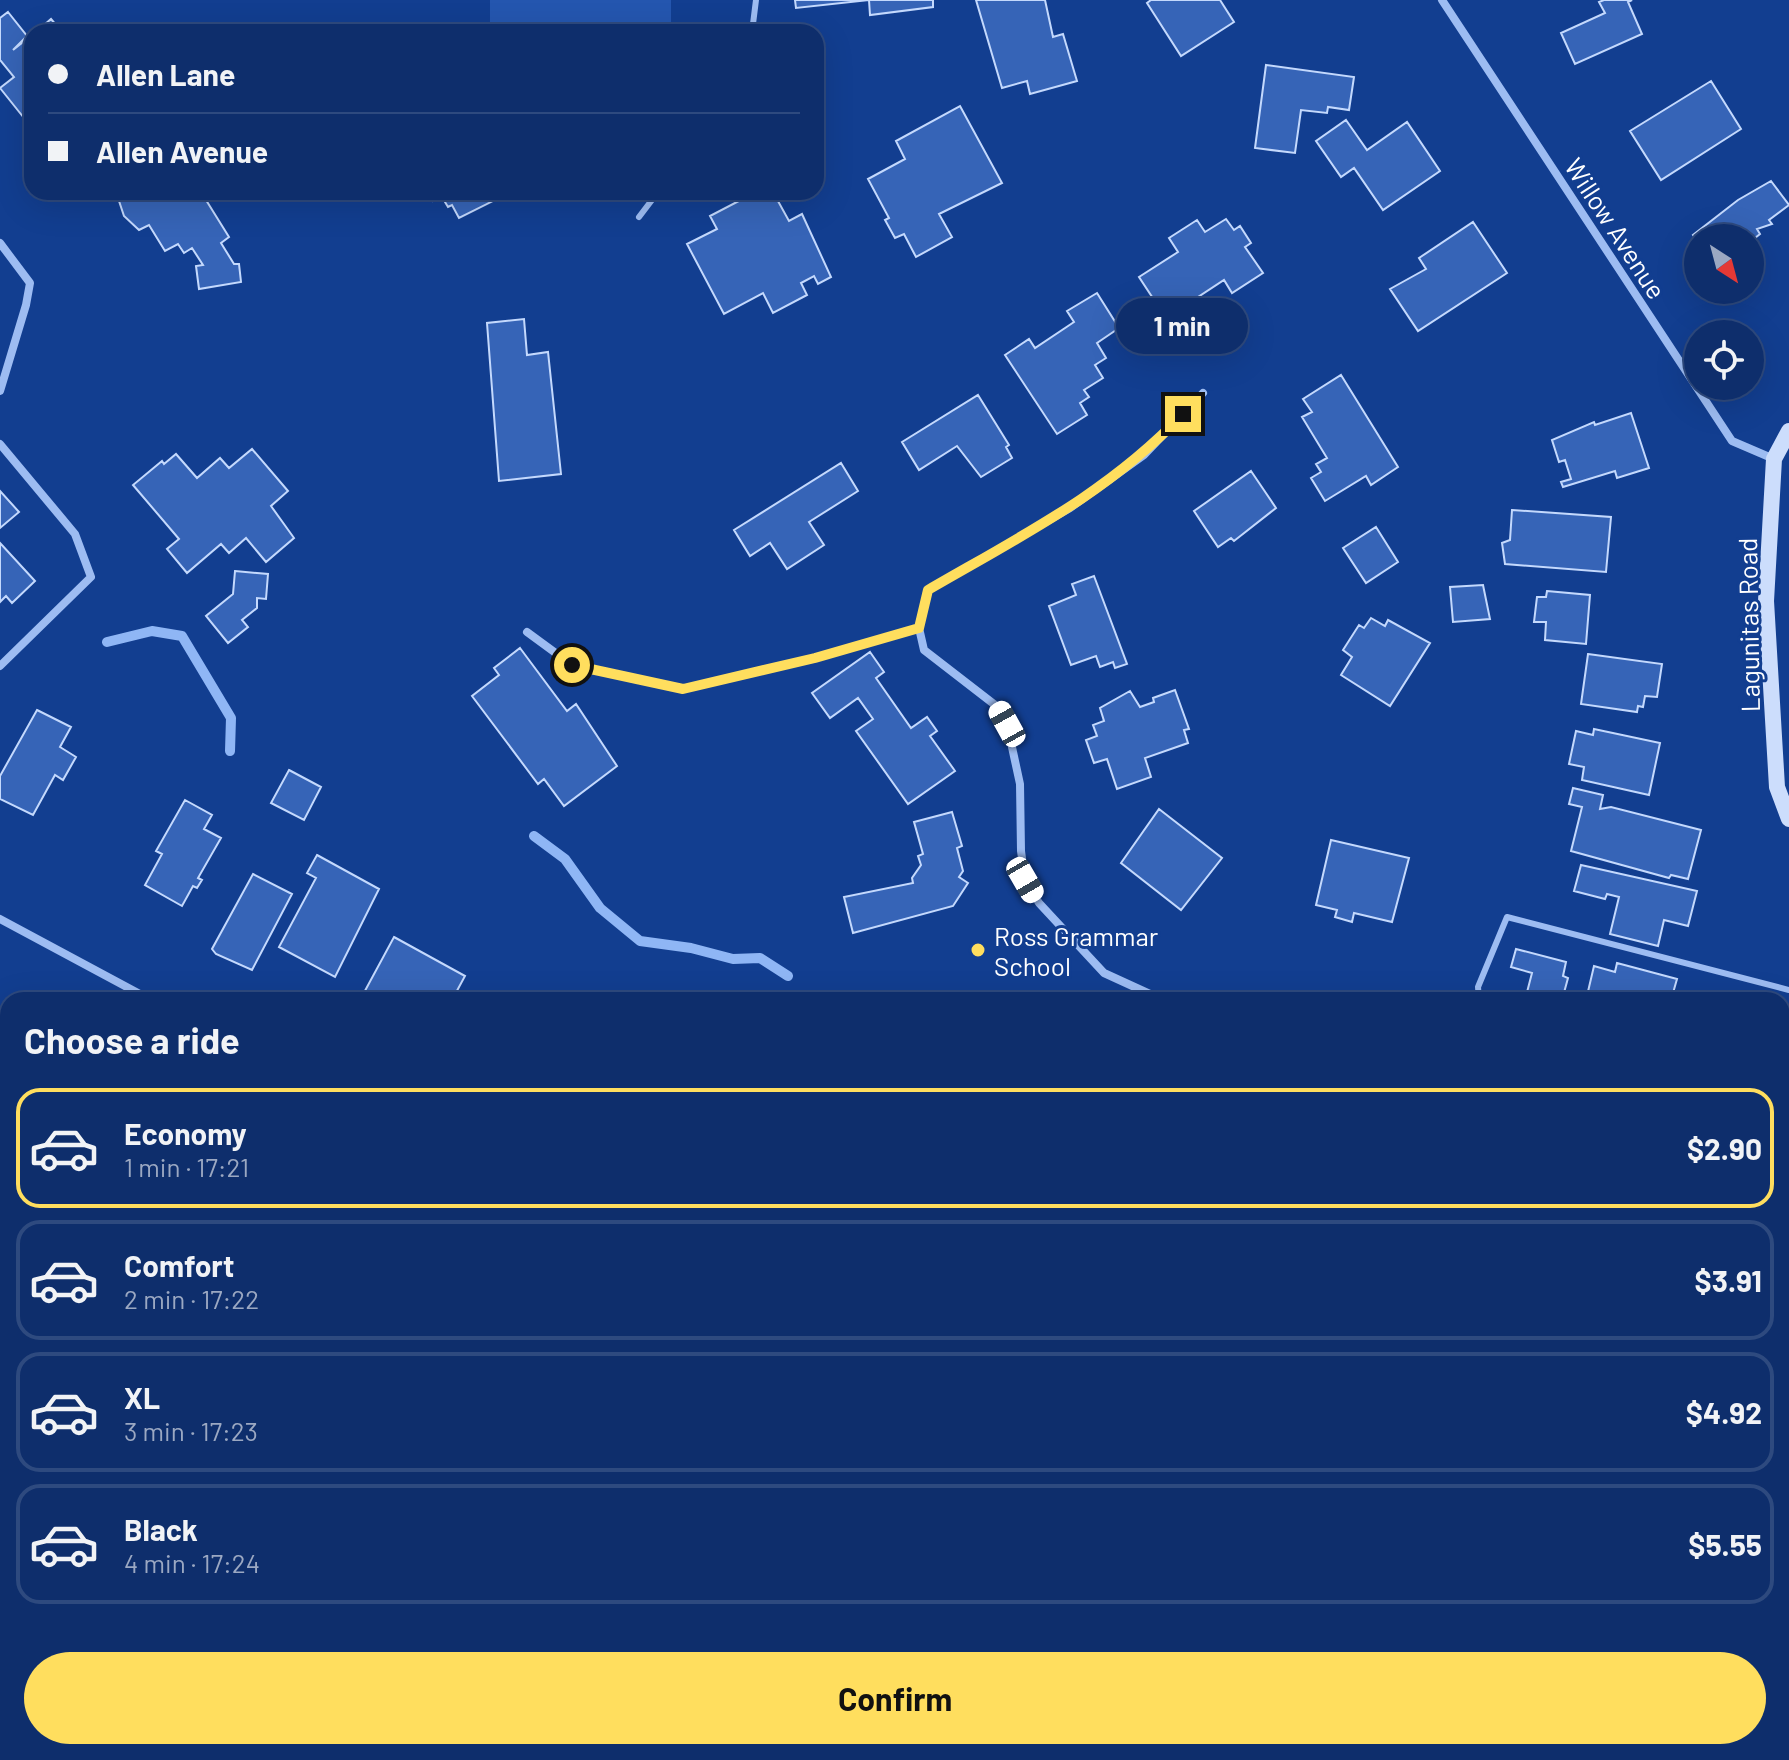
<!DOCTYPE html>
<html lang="en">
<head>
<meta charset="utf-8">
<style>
	:root { --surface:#0e2e6c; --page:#1c3a74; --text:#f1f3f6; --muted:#9ba8c2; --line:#2e4a7f; --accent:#ffde5e }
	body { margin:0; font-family:Barlow,sans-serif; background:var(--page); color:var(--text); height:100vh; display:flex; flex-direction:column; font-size:30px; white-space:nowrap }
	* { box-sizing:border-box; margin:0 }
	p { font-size:26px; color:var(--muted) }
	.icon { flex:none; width:44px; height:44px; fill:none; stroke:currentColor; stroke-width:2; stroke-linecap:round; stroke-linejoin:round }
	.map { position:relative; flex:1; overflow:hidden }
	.side { position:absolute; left:0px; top:992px; width:1790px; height:768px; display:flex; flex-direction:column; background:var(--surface); border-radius:24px 24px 0 0; box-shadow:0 8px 32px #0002,0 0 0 2px var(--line) }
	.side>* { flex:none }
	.guide { position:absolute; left:24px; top:24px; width:800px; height:176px; border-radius:24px; box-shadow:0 8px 32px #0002,0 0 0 2px var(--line); display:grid; align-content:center; height:176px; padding:0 24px; background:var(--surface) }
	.needle { width:52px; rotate:144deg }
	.controls { position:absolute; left:1684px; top:224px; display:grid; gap:16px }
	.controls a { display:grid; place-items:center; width:80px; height:80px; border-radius:50%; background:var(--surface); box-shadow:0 8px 32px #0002,0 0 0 2px var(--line); font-size:40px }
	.end { position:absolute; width:36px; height:36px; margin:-18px; border:10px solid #ffde5e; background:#111; box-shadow:0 0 0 4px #111 }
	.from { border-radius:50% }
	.bubble { position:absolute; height:56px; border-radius:28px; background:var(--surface); box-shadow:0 8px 32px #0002,0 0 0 2px var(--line); font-size:26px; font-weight:700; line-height:56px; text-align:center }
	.car { position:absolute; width:24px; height:48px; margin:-24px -12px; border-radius:10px; box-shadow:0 0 6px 2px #0007; background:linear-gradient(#fff 24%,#345 0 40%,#fff 0 76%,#345 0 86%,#fff 0) }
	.guide b { display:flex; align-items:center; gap:28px; height:76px; font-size:30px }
	.guide b+b { border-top:2px solid var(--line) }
	.guide i { width:20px; height:20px; background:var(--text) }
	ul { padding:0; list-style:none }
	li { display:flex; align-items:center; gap:24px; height:120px; margin:0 16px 12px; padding:0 8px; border:4px solid var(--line); border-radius:24px }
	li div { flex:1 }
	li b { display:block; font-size:30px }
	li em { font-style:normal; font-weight:700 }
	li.current { border-color:var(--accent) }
	li>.icon { width:72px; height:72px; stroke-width:1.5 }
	h2 { padding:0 24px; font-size:36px; line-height:96px }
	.button { display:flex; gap:16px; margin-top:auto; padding:16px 24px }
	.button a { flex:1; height:92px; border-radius:48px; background:var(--accent); color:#111; font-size:32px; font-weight:700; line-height:92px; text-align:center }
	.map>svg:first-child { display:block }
	.green { fill:#2456af }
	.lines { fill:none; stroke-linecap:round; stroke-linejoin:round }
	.stream { stroke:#8fb6f5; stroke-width:10 }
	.river { stroke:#274885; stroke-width:62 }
	.building { fill:#3664b7; stroke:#c4d9fd; stroke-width:2 }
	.path { stroke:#9dbcf2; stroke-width:5; stroke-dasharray:4 6; stroke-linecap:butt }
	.lane { stroke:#9dbcf2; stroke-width:6 }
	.street { stroke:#9dbcf2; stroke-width:8 }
	.secondary { stroke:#ccddfc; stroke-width:16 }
	.route { stroke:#ffde5e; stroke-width:10 }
	.poi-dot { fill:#ffde5e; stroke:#123e90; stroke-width:3 }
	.labels { text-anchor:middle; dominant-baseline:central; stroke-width:6; stroke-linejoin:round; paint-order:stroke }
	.street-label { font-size:26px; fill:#fff; stroke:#123e90 }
	.poi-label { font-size:26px; fill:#fff; stroke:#123e90; text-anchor:start }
</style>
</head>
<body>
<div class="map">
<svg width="1789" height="1760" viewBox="0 0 1789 1760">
	<rect width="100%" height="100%" fill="#123e90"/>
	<!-- green -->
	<path class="green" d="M490,0H671V32H490Z
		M866,1752H1139L1161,1760H865Z"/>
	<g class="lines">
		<!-- stream -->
		<path class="stream" d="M107,642L152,631L182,636L231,718L230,751
			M534,836L565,859L600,908L640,941L691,948L733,959L760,958L788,976"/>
		<!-- river -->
		<path class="river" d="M0,1682L8,1683
			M439,1752L472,1760"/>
	</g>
	<!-- building -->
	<path class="building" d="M795,0H933V7L870,15L869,0L796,8Z
		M976,0H1045L1053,37L1063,34L1077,81L1030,94L1027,81L1002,88Z
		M1151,0H1220L1234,22L1181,56L1147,3Z
		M1604,0H1632L1628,2L1642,34L1575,64L1561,33L1605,13L1599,2Z
		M8,12L27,36L13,50L32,35V128L0,88L14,77L0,60V18Z
		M51,19L62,32H36Z
		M1266,65L1354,77L1349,110L1328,107L1327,113L1301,110L1295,153L1255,148Z
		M1711,81L1741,129L1661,180L1630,131Z
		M960,106L1002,183L939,214L952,237L916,257L904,234L895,238L885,220L889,218L868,179L905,159L896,141Z
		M1346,120L1367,150L1407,122L1440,171L1383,210L1354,168L1341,177L1316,141Z
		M1771,181L1789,205L1769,220L1772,224L1757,229L1760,234L1750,242V238H1698V242L1693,235L1738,200Z
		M128,192H201L229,237L221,243L234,264H239L241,282L199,289L196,266L203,265L192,248L184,253L178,244L165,251L149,225L139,230L124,216L118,198Z
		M428,192H511L459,218L452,205L448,207L442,197L433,201Z
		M756,192H773L789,221L802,214L831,277L818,284L814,276L801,283L807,295L773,313L763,293L724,314L687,244L717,229L710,216Z
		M1226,219L1234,230L1240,226L1251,243L1245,247L1263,273L1232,293L1224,280L1166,318L1139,277L1178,252L1169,238L1197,220L1205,232Z
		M1473,222L1507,273L1418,331L1390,289L1426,269L1419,258Z
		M1097,293L1119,328L1097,343L1106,358L1095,365L1103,378L1084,390L1089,397L1080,403L1087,415L1057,434L1005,355L1029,339L1035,348L1074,322L1067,311Z
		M524,319L527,355L548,352L561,474L499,481L487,323Z
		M1341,375L1398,467L1371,485L1366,476L1325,501L1311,478L1321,472L1316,464L1327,458L1302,417L1312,412L1303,399Z
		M978,395L1009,445L1006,447L1012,458L981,477L957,446L919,470L902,442Z
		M1631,413L1649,468L1617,478L1615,471L1563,487L1561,482L1571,479L1565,460L1559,462L1552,440L1594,422L1595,425Z
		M252,449L288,491L271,506L294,538L266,562L246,538L229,553L221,544L187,573L167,549L179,539L133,485L162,461L164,464L176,454L197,478L220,458L229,468Z
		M841,463L858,491L809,522L824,545L787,569L770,543L750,556L734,530Z
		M1251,471L1276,508L1234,541L1231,538L1218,547L1194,511Z
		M0,491L19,512L0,528Z
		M1512,510L1611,517L1606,572L1505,564L1502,543L1510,540Z
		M1376,527L1398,562L1366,583L1343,548Z
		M0,543L35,581L12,603L6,596L0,602Z
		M235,571L268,574L266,599L257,598V608L242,620L248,627L228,643L206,616L233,594Z
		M1094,576L1127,664L1115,668L1113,662L1100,667L1096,656L1071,665L1049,606L1076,595L1072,584Z
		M1483,585L1490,619L1453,622L1450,587Z
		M1547,591L1590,595L1586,644L1545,640L1546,622H1534L1537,597H1546Z
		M1371,618L1385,626L1388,620L1430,643L1390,706L1341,675L1352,657L1343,650L1359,625L1364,628Z
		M520,648L567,711L576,704L617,766L564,806L544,779L538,784L472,696L499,675L494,668Z
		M870,652L884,672L876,678L911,728L927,717L937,731L930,736L955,771L908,804L856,731L873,719L858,698L830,718L812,693Z
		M1588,654L1662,664L1657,697L1645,696L1643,707L1638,706L1637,712L1581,704Z
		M1175,690L1189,729L1184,730L1188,743L1145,758L1151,777L1117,789L1107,759L1094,763L1086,740L1097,736L1093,725L1104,721L1100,708L1130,691L1140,707L1154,702L1153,698Z
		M37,710L71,727L60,747L76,757L63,780L55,775L33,815L0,799V776Z
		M1594,729L1660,743L1649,795L1582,780L1584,767L1569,764L1576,731L1593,735Z
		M289,770L321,787L304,820L271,803Z
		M1573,788L1603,795L1600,809L1611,807L1701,830L1688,879L1671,875L1669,878L1571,851L1582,807L1569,804Z
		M185,800L212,815L204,829L221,838L198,878L202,880L197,888L193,886L182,906L145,885L162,854L156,851Z
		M1159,809L1222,858L1181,910L1121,863Z
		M952,812L962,846L957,848L963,871L959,877L968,883L953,906L853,933L844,897L913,883L912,878L921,865L918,856L923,854L914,822Z
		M1331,840L1409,858L1392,922L1354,913L1352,922L1335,917L1337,910L1316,905Z
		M317,855L379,889L335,977L279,947L316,878L307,873Z
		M1581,865L1697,891L1688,926L1664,920L1658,946L1610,934L1619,897L1607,894L1605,899L1574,891Z
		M253,874L292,894L252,970L216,954L212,949Z
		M394,937L465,976L452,1000H360Z
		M1516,949L1566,962L1563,976L1568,978L1562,1000H1525L1532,973L1511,967Z
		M1617,963L1677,979L1671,1000H1586L1594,966L1615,972Z
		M0,1017L6,1021L8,1017L6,1105L0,1102Z
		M8,1131V1189L0,1185V1146Z
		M0,1366L8,1371V1413L0,1428Z
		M1786,1476H1789V1539L1782,1534V1512L1789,1502L1782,1497V1483Z
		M8,1495V1544L0,1542V1511Z
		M1788,1579H1789V1638L1782,1633V1588Z
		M855,1752L853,1760H748L749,1757L734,1753Z"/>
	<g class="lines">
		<!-- path -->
		<path class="path" d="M0,1638L8,1639
			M619,1752L654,1760"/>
		<!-- lane -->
		<path class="lane" d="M752,32L756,0
			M639,217L658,192
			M1479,1000L1478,987L1507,917L1789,990"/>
		<!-- street -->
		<path class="street" d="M1442,0L1732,441L1774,459
			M0,243L30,283L26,305L0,391
			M0,444L75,534L91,577L0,666
			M527,632L572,665L683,689L815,658L919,628
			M0,919L151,1000
			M1163,1000L1104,973L1039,903L1025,880L1021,851L1020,784L1007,724L999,708L924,650L919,628L928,590L1070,508L1144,455L1203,393
			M1782,1165L1789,1167"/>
		<!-- secondary -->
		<path class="secondary" d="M1789,431L1774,459L1766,601L1777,787L1789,819
			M0,1268L8,1272
			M1782,1271L1789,1261
			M1264,1752L1280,1760
			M1424,1760L1430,1752"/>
	</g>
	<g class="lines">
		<!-- route -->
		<path class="route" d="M572,665L683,689L815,658L919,628L928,590C1021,536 1108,493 1183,414"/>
	</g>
	<!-- markers -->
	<circle class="poi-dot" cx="978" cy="950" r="8"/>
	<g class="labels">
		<!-- street labels -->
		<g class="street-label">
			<text transform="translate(1616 228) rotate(57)">Willow Avenue</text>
			<text transform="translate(1748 625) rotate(-91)">Lagunitas Road</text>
		</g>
		<!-- poi labels -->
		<g class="poi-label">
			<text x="994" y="935">Ross Grammar<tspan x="994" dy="30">School</tspan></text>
		</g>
	</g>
</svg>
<div class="controls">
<a><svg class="needle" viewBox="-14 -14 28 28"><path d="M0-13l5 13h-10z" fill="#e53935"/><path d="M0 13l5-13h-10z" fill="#9ba8c2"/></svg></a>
<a><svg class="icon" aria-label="locate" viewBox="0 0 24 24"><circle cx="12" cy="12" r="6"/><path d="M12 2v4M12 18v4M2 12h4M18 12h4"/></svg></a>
</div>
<i class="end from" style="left:572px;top:665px"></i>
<i class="end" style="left:1183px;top:414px"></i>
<div class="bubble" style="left:1116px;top:298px;width:132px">1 min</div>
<i class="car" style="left:1007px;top:724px;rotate:331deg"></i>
<i class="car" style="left:1025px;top:880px;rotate:150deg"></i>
<div class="guide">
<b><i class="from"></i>Allen Lane</b>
<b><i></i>Allen Avenue</b>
</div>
<section class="side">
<h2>Choose a ride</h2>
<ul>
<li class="current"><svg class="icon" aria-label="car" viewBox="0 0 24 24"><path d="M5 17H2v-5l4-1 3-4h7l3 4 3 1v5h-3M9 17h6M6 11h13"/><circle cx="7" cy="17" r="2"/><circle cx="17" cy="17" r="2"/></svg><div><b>Economy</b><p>1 min · 17:21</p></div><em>$2.90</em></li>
<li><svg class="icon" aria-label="car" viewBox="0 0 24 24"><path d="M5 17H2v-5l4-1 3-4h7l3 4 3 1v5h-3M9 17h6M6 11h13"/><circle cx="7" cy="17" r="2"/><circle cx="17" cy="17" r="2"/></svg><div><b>Comfort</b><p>2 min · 17:22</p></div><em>$3.91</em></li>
<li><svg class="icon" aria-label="car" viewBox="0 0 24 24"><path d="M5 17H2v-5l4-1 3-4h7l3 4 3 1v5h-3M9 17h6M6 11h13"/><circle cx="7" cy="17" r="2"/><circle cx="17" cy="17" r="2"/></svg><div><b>XL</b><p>3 min · 17:23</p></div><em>$4.92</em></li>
<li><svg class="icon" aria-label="car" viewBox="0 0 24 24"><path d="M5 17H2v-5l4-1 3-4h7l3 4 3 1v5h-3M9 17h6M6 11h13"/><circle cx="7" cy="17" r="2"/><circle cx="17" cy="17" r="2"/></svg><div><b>Black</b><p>4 min · 17:24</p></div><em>$5.55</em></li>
</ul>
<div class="button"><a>Confirm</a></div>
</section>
</div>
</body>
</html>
